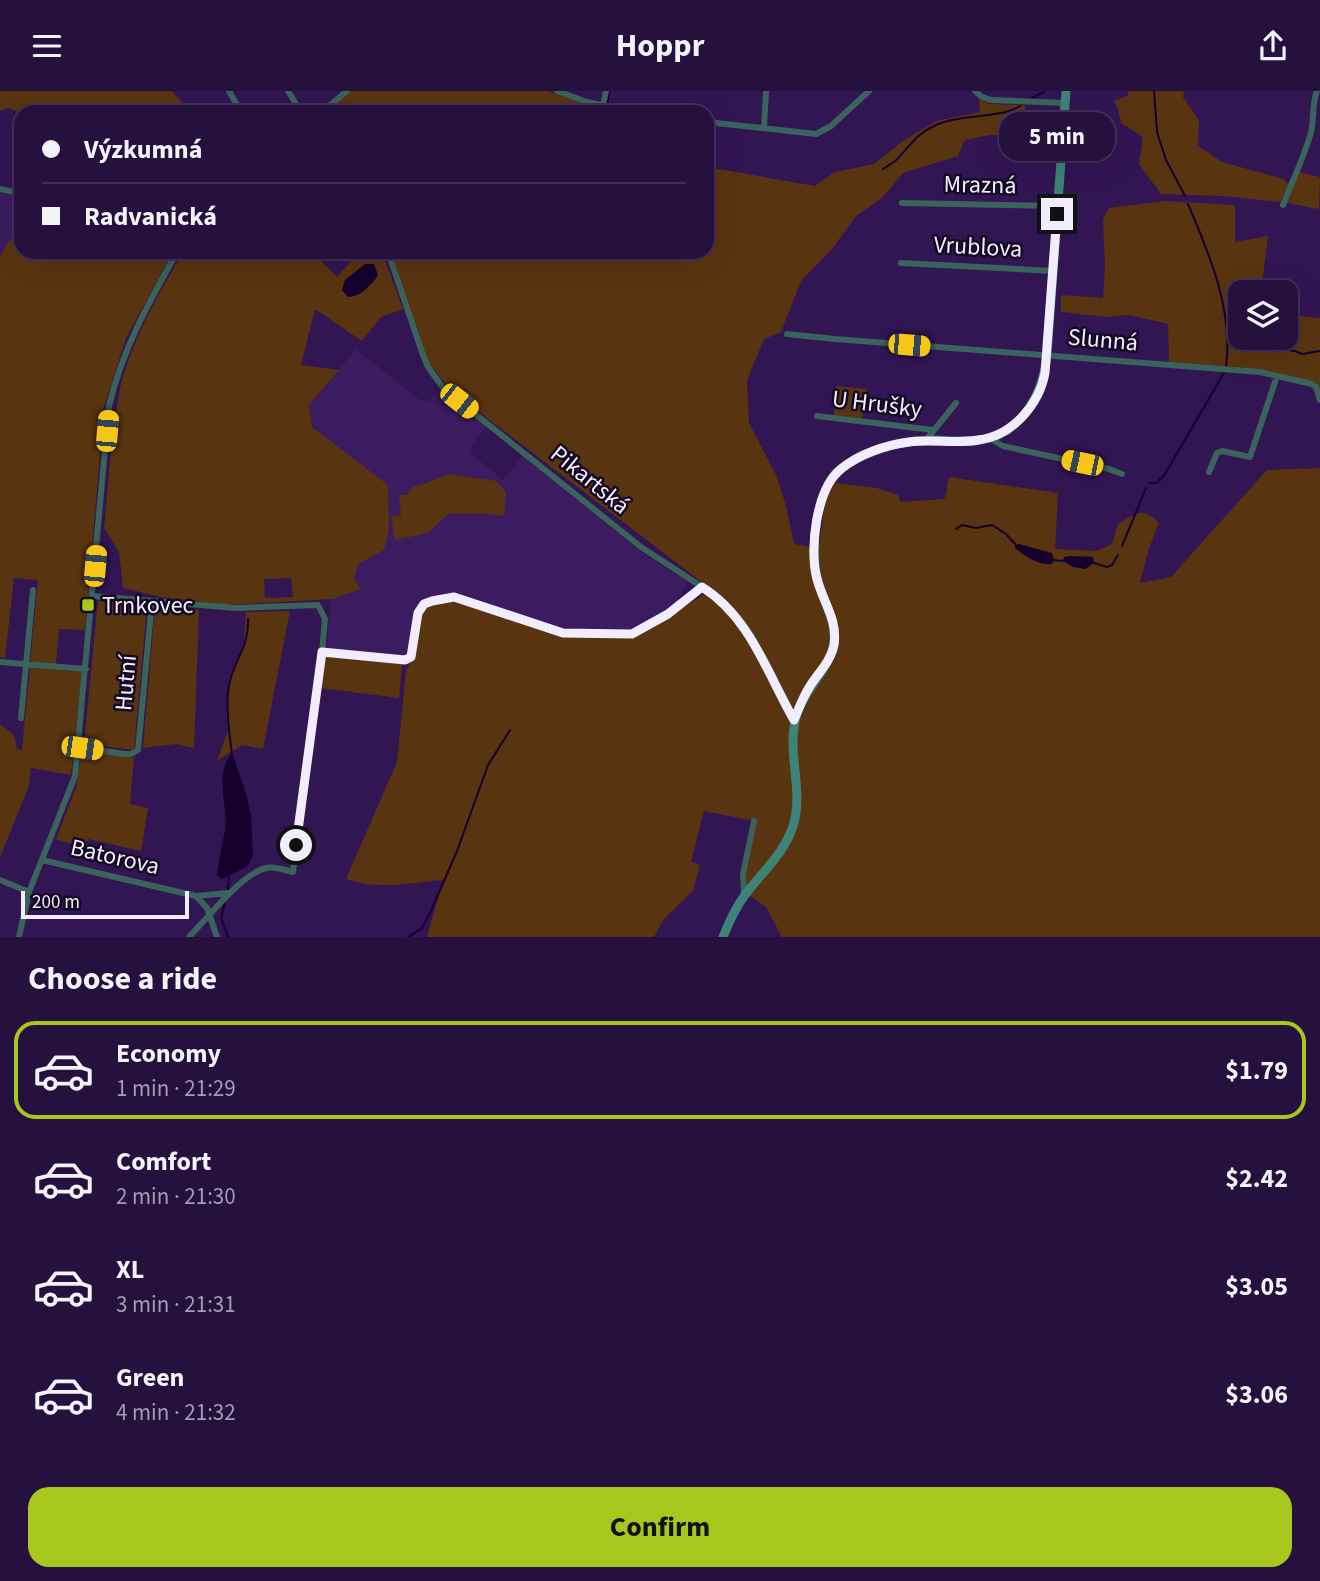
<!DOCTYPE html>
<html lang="en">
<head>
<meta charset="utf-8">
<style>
	:root { --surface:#26103e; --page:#321e49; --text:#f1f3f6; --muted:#a49db0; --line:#423058; --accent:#a8c71d }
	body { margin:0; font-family:"Source Sans 3",sans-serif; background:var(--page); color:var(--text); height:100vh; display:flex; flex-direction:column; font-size:26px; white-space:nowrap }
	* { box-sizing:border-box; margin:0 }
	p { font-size:23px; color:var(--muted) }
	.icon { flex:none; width:38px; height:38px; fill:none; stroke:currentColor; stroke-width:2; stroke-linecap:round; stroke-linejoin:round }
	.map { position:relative; height:846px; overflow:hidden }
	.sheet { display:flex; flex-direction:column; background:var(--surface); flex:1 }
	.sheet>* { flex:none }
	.banner { position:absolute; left:14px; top:14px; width:700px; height:154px; border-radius:21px; box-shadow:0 7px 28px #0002,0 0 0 2px var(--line); display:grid; align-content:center; height:154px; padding:0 28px; background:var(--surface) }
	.fabs { position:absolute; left:1228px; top:189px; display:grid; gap:14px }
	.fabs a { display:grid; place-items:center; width:70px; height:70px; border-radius:14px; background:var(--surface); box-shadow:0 7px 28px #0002,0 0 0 2px var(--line); font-size:35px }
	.scale { position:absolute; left:21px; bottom:18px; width:168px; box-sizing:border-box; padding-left:7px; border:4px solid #f2edfd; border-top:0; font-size:19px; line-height:24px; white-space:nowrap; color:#f2edfd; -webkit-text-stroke:5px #150a24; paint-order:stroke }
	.end { position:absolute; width:32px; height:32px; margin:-16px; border:9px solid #f2edfd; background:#111; box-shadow:0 0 0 4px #111 }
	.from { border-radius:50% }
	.bubble { position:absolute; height:49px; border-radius:21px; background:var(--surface); box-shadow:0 7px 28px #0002,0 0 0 2px var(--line); font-size:23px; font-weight:700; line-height:49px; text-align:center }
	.car { position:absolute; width:21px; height:42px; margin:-21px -10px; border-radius:9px; box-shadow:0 0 5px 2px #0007; background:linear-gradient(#f5c518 24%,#345 0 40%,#f5c518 0 76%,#345 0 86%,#f5c518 0) }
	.banner b { display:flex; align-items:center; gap:24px; height:66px; font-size:26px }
	.banner b+b { border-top:2px solid var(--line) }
	.banner i { width:18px; height:18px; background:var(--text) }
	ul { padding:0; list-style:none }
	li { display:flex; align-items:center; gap:21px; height:98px; margin:0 14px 10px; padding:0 14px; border:4px solid transparent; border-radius:21px }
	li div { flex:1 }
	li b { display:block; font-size:26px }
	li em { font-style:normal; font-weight:700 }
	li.current { border-color:var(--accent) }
	li>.icon { width:63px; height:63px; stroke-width:1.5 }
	h2 { padding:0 28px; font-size:32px; line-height:84px }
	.primary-button { display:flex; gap:14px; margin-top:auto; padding:14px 28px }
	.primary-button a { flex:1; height:80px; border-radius:21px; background:var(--accent); color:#111; font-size:28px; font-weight:700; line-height:80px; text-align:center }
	header { display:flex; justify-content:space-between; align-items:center; height:91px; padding:0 28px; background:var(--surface); font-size:32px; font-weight:700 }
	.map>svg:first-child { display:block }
	.built { fill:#3b1c61 }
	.green { fill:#593410; fill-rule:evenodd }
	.water { fill:#15002e }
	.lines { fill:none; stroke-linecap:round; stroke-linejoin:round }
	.stream { stroke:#15002e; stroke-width:2 }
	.street { stroke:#3a635b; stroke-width:6 }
	.secondary { stroke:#3e8377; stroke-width:9 }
	.route { stroke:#f2edfd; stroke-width:9 }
	.poi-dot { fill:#a8c71d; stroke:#150a24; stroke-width:2.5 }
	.labels { text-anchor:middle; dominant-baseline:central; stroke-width:5; stroke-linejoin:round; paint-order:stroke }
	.street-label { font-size:24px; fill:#f2edfd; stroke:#150a24 }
	.poi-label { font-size:24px; fill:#f2edfd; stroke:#150a24; text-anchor:start }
</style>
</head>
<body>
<header><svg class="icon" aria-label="menu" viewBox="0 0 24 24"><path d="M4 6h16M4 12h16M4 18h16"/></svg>Hoppr<svg class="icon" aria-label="share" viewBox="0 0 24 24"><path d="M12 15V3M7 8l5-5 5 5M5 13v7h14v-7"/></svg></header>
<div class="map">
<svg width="1320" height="846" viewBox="0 0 1320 846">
	<rect width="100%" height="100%" fill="#321553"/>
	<!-- built -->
	<path class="built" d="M0,102L21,107V149L11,147L0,165Z
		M356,258L420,309L428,311L439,297L487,335L470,356L471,362L502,389L523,365L646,465L687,490L676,516L632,540L620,542L565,538L462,506L429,508L420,513L413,525L409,564L404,566L326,558L336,461L309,314Z"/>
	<!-- green -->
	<path class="green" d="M0,0H172L191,21L21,22L8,17L0,20Z
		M350,0H548L593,16L616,21H325Z
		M1129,0H1184L1183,6L1199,29L1198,55L1222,71L1284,88L1289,94L1280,111L1224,105L1161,103L1139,73L1143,46L1121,32L1118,18L1114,10L1127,5Z
		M979,8L990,13L1025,14V26L1058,29L1057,47L990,44L965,49L958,65L903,82L882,107L856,125L832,158L801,190L781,241L764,248L747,289L749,332L777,386L786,415L794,453L811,456L819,454L825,411L835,392L877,397L898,404L901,411L945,408L949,386L1058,402L1055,458L1097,460L1112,453L1118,433C1136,423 1142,415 1159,432L1149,457L1140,492L1171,486L1267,379L1320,377V846H782L766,816L741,799L755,730L704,720L691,771L700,774L693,800L663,829L654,846H427L443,789C412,792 376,799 346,788L397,671L406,580L413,566L420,525L424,517L432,512L453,509L562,544L632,547L712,499L449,298L428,270L391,161H707V76L815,95L835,81L874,73L903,50L936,30L980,21Z
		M1298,81L1320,86L1319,118L1287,112Z
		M1165,110L1235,114V151L1268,145L1261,201H1241V247H1286V231L1298,240L1300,225L1320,227V305L1317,294L1218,275L1169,271L1168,233L1129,224L1106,226L1061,221V204L1103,207L1105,174L1103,128L1109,117Z
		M11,147L21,149V161H173L126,247L104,316L85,539L59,538L56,573L30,571L38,489L14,487L5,567L0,566V165Z
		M183,161H312L337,186L353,168L347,161H382L403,218L381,226L362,250L315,218L301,274L339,279L309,314L312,336L388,394L389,439L384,459L358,473L354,488L361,498L332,508L226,514L161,506L123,497L119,461L104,437C109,393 110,347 119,303C127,258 160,200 183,161ZM291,487L293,506L265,507L264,488Z
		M836,295L867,298L862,328L834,324Z
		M450,383L496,390L506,401L504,425C485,421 469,424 449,422L428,442L395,449L391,425L401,424L399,404H407L414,395C427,394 437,386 450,383Z
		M98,510L147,514L134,659L84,653Z
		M155,514L199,519L194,657L175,653L143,657Z
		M290,520L263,658L242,654L217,670L228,639L226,624L229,587L244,551L246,521Z
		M324,565L402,573L399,607L320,597Z
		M30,576L82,581L71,684L31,677L29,695L0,766V633L14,644L17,658L22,659Z
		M82,659L134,667L130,713L148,717L141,760L88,748L85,757L56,748L76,697Z"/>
	<!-- water -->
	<path class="water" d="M365,173H374L378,184C372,194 360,206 348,206L342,199L345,189Z
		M1019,453L1052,462L1054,469L1052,473C1039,475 1025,465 1015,457V454Z
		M1069,465L1093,466L1094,472L1085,478L1073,476L1063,470L1064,466Z
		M232,662L246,702L251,725L253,764L247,776L222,788L217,784C219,769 222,754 225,740C229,714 213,684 232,662Z"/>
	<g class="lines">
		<!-- stream -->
		<path class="stream" d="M1154,0L1157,41L1166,69L1185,105
			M1032,7L1045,0
			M607,13L609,0
			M596,21L598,20
			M883,78C889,74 897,70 901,64C912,52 918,42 934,35C960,22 996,29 1020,15
			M1188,113C1209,162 1234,221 1226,275
			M1228,250L1295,260L1302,263L1320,260
			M1149,392H1157L1165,383L1225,280
			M956,438L962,434L976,437L992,434L1006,443L1015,453
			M1122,455L1146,397
			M1052,469L1064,470
			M1094,472L1107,476L1112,474L1118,464
			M232,663C229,639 224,609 231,586C238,563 249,554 248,528
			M228,799L229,784
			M225,811L221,827L228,846
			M408,846L422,837L431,820L457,760L488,674L510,639"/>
		<!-- street -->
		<path class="street" d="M229,0L241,21
			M288,0L301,21
			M557,0L587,11L636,21
			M975,0L982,6L991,9L1065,12
			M603,15L606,0
			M322,21L347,0
			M707,31L816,43L831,35L869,0
			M764,37L766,0
			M0,98L21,103
			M902,112L1058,115
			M1283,114C1292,91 1303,68 1310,45C1315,30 1311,14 1317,0
			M388,161L423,264L428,276L444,298L641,456L719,507L739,528L795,629
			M901,172L1054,180
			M787,243L835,248L1260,281L1312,293L1316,296L1320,309
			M817,325L933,339
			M989,347L1003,355L1109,378L1122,383
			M926,349L956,312
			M1209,381L1217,362L1222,360L1250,366L1277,285
			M92,505L236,517L318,514L325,528L322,561
			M0,571L86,578
			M21,627L33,499
			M78,656L124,663H131L138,659L152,510
			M42,769L196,805L207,817L217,846
			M0,789L29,801
			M744,804L743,783L754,730
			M196,805L228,802
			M19,846L29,801L75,685L109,315C122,259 149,211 177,161
			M189,846C208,827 241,783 266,777C275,775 284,779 293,781L322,561L405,569L411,566L418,522L424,513L432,510L454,506L563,542L632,543L668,523L702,496"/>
		<!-- secondary -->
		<path class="secondary" d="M723,846C729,831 735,817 745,804C762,781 784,763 793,735C805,697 784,658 798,620C806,596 832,576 834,550C836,527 823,511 818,490C810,462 815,411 832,387C840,376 854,369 866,363C887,354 910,349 933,349C949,349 965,352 981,349C1023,342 1043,302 1047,264L1066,0"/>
	</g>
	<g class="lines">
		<!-- route -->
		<path class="route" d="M296,754L322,561L405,569L411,566L418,522L424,513L432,510L454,506L563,542L632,543L668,523L702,496C750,526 767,582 794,629C799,617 803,606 810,595C818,582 831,570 834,554C838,529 823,511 817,488C809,459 816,398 841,378C859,363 886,354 909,351C932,348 956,353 978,349C1012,345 1039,314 1045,282L1057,123"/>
	</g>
	<!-- markers -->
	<rect class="poi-dot" x="81" y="507" width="14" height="14" rx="3.5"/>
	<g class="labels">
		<!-- street labels -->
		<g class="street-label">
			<text transform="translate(980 94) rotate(1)">Mrazná</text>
			<text transform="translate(978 156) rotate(3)">Vrublova</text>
			<text transform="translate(1103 249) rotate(5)">Slunná</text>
			<text transform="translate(877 313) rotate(7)">U Hrušky</text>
			<text transform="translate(590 389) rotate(39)">Pikartská</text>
			<text transform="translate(126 592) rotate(-85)">Hutní</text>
			<text transform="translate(115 766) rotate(13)">Batorova</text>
		</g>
		<!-- poi labels -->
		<g class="poi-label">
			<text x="102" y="514">Trnkovec</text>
		</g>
	</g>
</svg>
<div class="fabs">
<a><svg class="icon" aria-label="layers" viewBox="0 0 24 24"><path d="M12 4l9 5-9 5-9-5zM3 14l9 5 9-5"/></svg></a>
</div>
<div class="scale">200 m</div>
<i class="end from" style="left:296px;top:754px"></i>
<i class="end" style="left:1057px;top:123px"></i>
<div class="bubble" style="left:999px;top:21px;width:116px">5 min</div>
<i class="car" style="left:909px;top:254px;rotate:95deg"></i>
<i class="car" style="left:459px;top:310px;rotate:128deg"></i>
<i class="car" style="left:107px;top:340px;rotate:5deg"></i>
<i class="car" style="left:1082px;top:372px;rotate:282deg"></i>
<i class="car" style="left:95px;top:475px;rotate:5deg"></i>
<i class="car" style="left:82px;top:657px;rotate:98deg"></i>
<div class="banner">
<b><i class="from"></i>Výzkumná</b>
<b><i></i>Radvanická</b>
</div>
</div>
<section class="sheet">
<h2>Choose a ride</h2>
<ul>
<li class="current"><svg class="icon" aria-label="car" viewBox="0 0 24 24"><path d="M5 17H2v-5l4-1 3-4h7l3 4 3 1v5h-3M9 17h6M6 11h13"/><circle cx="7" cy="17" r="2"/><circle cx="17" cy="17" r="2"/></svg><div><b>Economy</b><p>1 min · 21:29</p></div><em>$1.79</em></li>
<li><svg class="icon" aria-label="car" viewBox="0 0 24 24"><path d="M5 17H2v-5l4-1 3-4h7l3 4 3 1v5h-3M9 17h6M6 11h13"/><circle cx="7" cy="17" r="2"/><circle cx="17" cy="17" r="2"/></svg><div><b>Comfort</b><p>2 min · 21:30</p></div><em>$2.42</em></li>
<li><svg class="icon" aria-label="car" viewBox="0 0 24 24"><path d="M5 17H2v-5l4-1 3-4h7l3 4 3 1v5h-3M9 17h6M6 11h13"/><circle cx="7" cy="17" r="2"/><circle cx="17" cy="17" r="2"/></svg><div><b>XL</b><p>3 min · 21:31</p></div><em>$3.05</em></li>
<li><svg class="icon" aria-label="car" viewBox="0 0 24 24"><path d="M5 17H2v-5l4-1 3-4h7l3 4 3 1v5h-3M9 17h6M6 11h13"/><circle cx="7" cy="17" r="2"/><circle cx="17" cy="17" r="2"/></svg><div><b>Green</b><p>4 min · 21:32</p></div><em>$3.06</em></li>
</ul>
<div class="primary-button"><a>Confirm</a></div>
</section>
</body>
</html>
